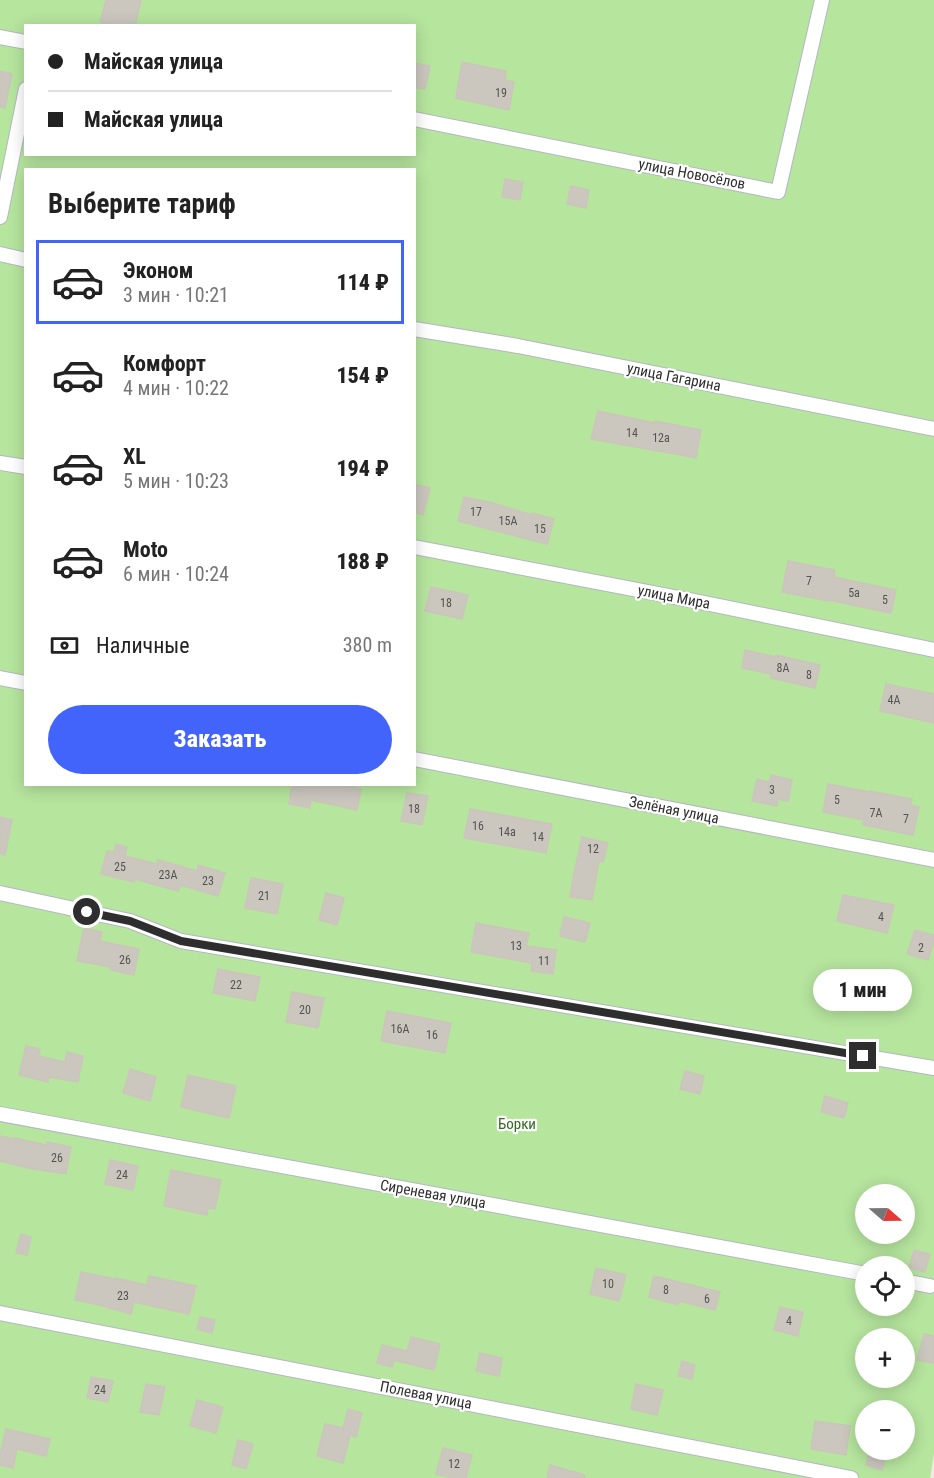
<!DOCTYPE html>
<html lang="ru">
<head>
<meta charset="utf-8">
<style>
	:root { --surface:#fff; --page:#f6f6f6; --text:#222; --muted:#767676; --line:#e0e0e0; --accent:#4264fb }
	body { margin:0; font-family:"Roboto Condensed",sans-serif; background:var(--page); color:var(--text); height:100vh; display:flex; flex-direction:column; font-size:22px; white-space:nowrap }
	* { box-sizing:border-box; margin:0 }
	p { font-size:20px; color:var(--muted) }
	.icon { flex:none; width:33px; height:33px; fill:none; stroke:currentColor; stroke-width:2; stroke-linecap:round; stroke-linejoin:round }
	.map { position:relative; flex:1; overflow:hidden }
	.panel { position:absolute; left:24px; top:168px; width:392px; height:618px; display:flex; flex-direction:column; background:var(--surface); border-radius:0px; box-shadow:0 3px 15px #0003 }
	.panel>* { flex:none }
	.top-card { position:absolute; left:24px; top:24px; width:392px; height:132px; border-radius:0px; box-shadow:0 3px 15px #0003; display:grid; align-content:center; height:132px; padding:0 24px; background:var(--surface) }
	.needle { width:39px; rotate:110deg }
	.controls { position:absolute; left:855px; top:1184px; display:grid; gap:12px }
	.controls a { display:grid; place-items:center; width:60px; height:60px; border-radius:50%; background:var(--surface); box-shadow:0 3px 15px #0003; font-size:30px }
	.end { position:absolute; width:27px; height:27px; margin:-14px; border:8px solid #2e2e2e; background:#fff; box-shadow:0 0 0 3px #fff }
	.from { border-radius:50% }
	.bubble { position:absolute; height:42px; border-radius:21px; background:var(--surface); box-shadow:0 3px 15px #0003; font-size:20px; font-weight:800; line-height:42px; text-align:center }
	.top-card b { display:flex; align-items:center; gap:21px; height:57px; font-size:22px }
	.top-card b+b { border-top:2px solid var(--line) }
	.top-card i { width:15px; height:15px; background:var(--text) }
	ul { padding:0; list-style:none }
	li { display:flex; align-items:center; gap:18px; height:84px; margin:0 12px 9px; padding:0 12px; border:3px solid transparent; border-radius:0px }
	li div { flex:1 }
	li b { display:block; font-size:22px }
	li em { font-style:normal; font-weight:800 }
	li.current { border-color:var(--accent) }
	li>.icon { width:54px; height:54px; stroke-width:1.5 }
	h2 { padding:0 24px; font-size:27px; line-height:72px }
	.pay { display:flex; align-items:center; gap:15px; height:66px; padding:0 24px; font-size:22px }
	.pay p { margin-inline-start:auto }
	.primary-button { display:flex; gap:12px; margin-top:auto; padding:12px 24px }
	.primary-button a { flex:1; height:69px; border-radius:36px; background:var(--accent); color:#fff; font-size:24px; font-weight:800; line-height:69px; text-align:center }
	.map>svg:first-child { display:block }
	.green { fill:#b6e59e; fill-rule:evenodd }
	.building { fill:#cbc7bf; stroke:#cbc5ba; stroke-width:1.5 }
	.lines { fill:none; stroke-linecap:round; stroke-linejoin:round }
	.minor-casing { stroke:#b4b7c1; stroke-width:16 }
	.minor { stroke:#fff; stroke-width:14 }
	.route { stroke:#2e2e2e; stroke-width:8 }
	.labels { text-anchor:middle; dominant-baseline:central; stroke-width:4.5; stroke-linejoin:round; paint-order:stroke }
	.number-label { font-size:12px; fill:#555452 }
	.street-label { font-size:15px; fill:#2e2e2e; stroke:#fff }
	.park-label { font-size:15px; fill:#2c6e1b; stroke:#fff }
</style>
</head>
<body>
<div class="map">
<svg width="934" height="1478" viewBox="0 0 934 1478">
	<rect width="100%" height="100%" fill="#efe9e1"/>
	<!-- green -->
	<path class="green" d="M0,0H934V1453L930,1478H0ZM26,26H414V154H26ZM26,170H414V784H26ZM866,1194H904V1233H866ZM866,1266H904V1305H866ZM866,1338H904V1377H866ZM866,1410H904V1449H866Z"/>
	<!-- building -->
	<path class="building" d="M106,0H141L135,26H113L100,22Z
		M462,62L506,71L505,80L514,82L509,110L456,98Z
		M414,63L430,66L425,89L414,87Z
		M0,71L12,74L5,108L0,107Z
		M505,179L523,182L520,200L502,197Z
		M571,186L589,190L586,208L567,204Z
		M598,411L655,423V421L701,430L696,458L591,439Z
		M414,484L430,488L423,515L414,512Z
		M464,497L493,503L532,515V513L554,519L547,544L458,521Z
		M788,561L835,570L834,577L896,590L891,613L829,600V601L782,592Z
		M431,587L468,595L462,619L425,611Z
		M745,650L776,657V655L820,665L815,688L771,678V674L742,668Z
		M886,684L934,694V723L880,711Z
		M771,775L792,780L788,801L778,799L777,806L752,801L757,779L769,782Z
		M292,784H341L361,789L357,810L311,800L310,808L289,804Z
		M828,784L870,792V791L912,799L910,805L919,807L913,835L863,825L864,820L823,812Z
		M407,793L428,796L422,825L401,821Z
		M470,809L552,824L546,853L464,838Z
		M0,817L12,820L5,855L0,854Z
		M582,837L608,843L603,862L599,861L592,900L570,897L574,873Z
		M116,844L127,847L125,856L157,864L158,860L197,871L198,865L225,873L218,896L180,885L178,891L135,879L134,882L101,874L107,851L114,852Z
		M251,878L283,884L277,914L245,908Z
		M326,893L344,898L337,925L319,920Z
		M843,895L894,905L887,933L837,921Z
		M564,917L590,923L585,942L560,936Z
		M476,923L529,933L526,946L556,950L553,974L531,971L532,963L471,952Z
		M84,928L102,932L100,941L139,949L134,975L110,970L111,967L77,961Z
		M915,930L934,935V941L928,960L907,954Z
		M218,969L260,977L255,1001L213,993Z
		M292,992L324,998L318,1028L286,1022Z
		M387,1011L451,1023L445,1053L381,1041Z
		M26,1046L40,1049L38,1056L65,1062L67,1052L83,1056L78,1082L49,1077L48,1082L19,1075Z
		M130,1069L156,1077L150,1101L123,1093Z
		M685,1071L704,1076L700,1094L680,1089Z
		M188,1075L236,1086L229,1118L181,1107Z
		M825,1096L848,1103L844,1118L821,1112Z
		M0,1136L14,1139V1138L47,1145V1142L71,1147L66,1174L28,1168L0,1161Z
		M110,1160L138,1166L133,1190L105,1184Z
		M171,1170L221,1180L215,1209L208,1208L207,1215L164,1206Z
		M21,1234L31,1237L27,1255L16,1253Z
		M914,1250L930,1254L925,1272L909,1268Z
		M596,1268L626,1275L619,1301L590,1294Z
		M81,1272L115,1279V1278L147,1285L149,1276L196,1286L189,1314L134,1302L131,1314L108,1308V1307L75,1300Z
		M654,1276L720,1292L715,1310L679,1301L678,1305L649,1297Z
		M780,1307L803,1312L798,1336L774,1330Z
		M200,1317L215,1320L212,1333L197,1329Z
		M924,1334L934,1336V1363L917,1360Z
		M411,1337L440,1344L434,1370L394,1360L392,1367L377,1363L382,1345L407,1351Z
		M480,1353L502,1358L499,1376L476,1371Z
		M682,1361L695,1365L692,1379L678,1376Z
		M91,1377L113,1381L108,1402L87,1398Z
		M146,1384L165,1387L159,1415L140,1412Z
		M636,1384L663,1390L657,1415L631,1409Z
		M197,1400L223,1407L216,1433L190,1426Z
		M348,1409L362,1413L356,1437L350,1435L343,1463L317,1456L325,1424L343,1428Z
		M815,1421L850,1426L846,1455L811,1449Z
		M6,1429L50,1439L46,1456L17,1449L13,1468L0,1465V1455Z
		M238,1440L253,1444L246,1469L232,1465Z
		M443,1448L472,1455L466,1478H454L436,1474Z
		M870,1449H879L887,1451L882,1470L866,1465Z
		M550,1465L585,1475L584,1478H547Z"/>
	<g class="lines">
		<defs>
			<path id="minor" d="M0,37L26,42
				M414,119L778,192L822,0
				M0,217L26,89
				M0,254L26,260
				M414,329L518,346L934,429
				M0,463L26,467
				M414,547L690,600L934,650
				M0,678L26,683
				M414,759L934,860
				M0,893L130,921L181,941L934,1068
				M0,1114L866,1274
				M904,1281L930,1286
				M0,1313L851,1478"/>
		</defs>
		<!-- minor casing -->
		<use href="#minor" class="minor-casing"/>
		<!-- minor -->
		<use href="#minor" class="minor"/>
	</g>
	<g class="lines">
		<!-- route -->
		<path class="route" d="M87,912L130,921L181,941L863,1056"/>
	</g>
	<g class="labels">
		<!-- number labels -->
		<g class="number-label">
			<text x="501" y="93">19</text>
			<text x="632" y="433">14</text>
			<text x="661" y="438">12а</text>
			<text x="476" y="512">17</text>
			<text x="508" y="521">15А</text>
			<text x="540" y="529">15</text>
			<text x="809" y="581">7</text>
			<text x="854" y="593">5а</text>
			<text x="885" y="600">5</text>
			<text x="446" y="603">18</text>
			<text x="783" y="668">8А</text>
			<text x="809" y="675">8</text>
			<text x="894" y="700">4А</text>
			<text x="772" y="790">3</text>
			<text x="837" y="800">5</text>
			<text x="414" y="809">18</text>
			<text x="876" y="813">7А</text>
			<text x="906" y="819">7</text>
			<text x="478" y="826">16</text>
			<text x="507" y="832">14а</text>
			<text x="538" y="837">14</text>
			<text x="593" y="849">12</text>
			<text x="120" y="867">25</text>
			<text x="168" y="875">23А</text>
			<text x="208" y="881">23</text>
			<text x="264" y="896">21</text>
			<text x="881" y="917">4</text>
			<text x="516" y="946">13</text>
			<text x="921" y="948">2</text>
			<text x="125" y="960">26</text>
			<text x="544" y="961">11</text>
			<text x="236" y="985">22</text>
			<text x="305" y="1010">20</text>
			<text x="400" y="1029">16А</text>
			<text x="432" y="1035">16</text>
			<text x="57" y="1158">26</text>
			<text x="122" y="1175">24</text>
			<text x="608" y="1284">10</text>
			<text x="666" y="1290">8</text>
			<text x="123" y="1296">23</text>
			<text x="707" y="1299">6</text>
			<text x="789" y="1321">4</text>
			<text x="100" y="1390">24</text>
			<text x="454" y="1464">12</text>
		</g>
		<!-- street labels -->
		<g class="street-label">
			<text transform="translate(692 174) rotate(11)">улица Новосёлов</text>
			<text transform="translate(674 377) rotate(11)">улица Гагарина</text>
			<text transform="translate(674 597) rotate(11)">улица Мира</text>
			<text transform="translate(674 810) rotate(11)">Зелёная улица</text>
			<text transform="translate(433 1194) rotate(10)">Сиреневая улица</text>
			<text transform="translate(426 1395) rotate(11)">Полевая улица</text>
		</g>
		<!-- park labels -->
		<g class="park-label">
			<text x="517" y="1124">Борки</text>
		</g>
	</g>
</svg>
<div class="controls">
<a><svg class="needle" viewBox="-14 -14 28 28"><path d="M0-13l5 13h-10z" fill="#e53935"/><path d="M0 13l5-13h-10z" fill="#767676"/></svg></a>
<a><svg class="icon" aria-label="locate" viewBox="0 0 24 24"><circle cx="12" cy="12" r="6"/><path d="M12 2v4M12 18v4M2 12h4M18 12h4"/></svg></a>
<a>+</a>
<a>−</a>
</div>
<i class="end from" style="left:87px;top:912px"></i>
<i class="end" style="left:863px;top:1056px"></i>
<div class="bubble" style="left:813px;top:969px;width:99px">1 мин</div>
<div class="top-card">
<b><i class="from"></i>Майская улица</b>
<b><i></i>Майская улица</b>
</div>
<section class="panel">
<h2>Выберите тариф</h2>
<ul>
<li class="current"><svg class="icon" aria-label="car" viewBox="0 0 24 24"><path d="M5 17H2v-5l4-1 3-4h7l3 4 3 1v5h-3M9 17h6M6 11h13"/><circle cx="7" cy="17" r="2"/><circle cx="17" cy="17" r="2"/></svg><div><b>Эконом</b><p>3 мин · 10:21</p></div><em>114 ₽</em></li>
<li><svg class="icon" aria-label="car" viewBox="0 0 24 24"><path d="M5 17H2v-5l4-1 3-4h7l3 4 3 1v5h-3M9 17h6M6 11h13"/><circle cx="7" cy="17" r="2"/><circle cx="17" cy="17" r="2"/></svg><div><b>Комфорт</b><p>4 мин · 10:22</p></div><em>154 ₽</em></li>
<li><svg class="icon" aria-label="car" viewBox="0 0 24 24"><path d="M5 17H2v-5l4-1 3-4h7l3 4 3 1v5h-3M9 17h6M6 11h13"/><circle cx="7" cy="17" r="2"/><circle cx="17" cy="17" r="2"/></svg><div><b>XL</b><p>5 мин · 10:23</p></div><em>194 ₽</em></li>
<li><svg class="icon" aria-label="car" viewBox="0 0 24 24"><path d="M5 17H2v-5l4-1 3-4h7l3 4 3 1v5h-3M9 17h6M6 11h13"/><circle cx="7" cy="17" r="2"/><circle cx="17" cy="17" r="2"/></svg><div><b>Moto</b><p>6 мин · 10:24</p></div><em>188 ₽</em></li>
</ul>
<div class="pay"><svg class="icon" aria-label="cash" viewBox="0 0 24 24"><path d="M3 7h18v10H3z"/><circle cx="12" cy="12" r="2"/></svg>Наличные<p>380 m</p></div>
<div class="primary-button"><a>Заказать</a></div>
</section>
</div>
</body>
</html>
